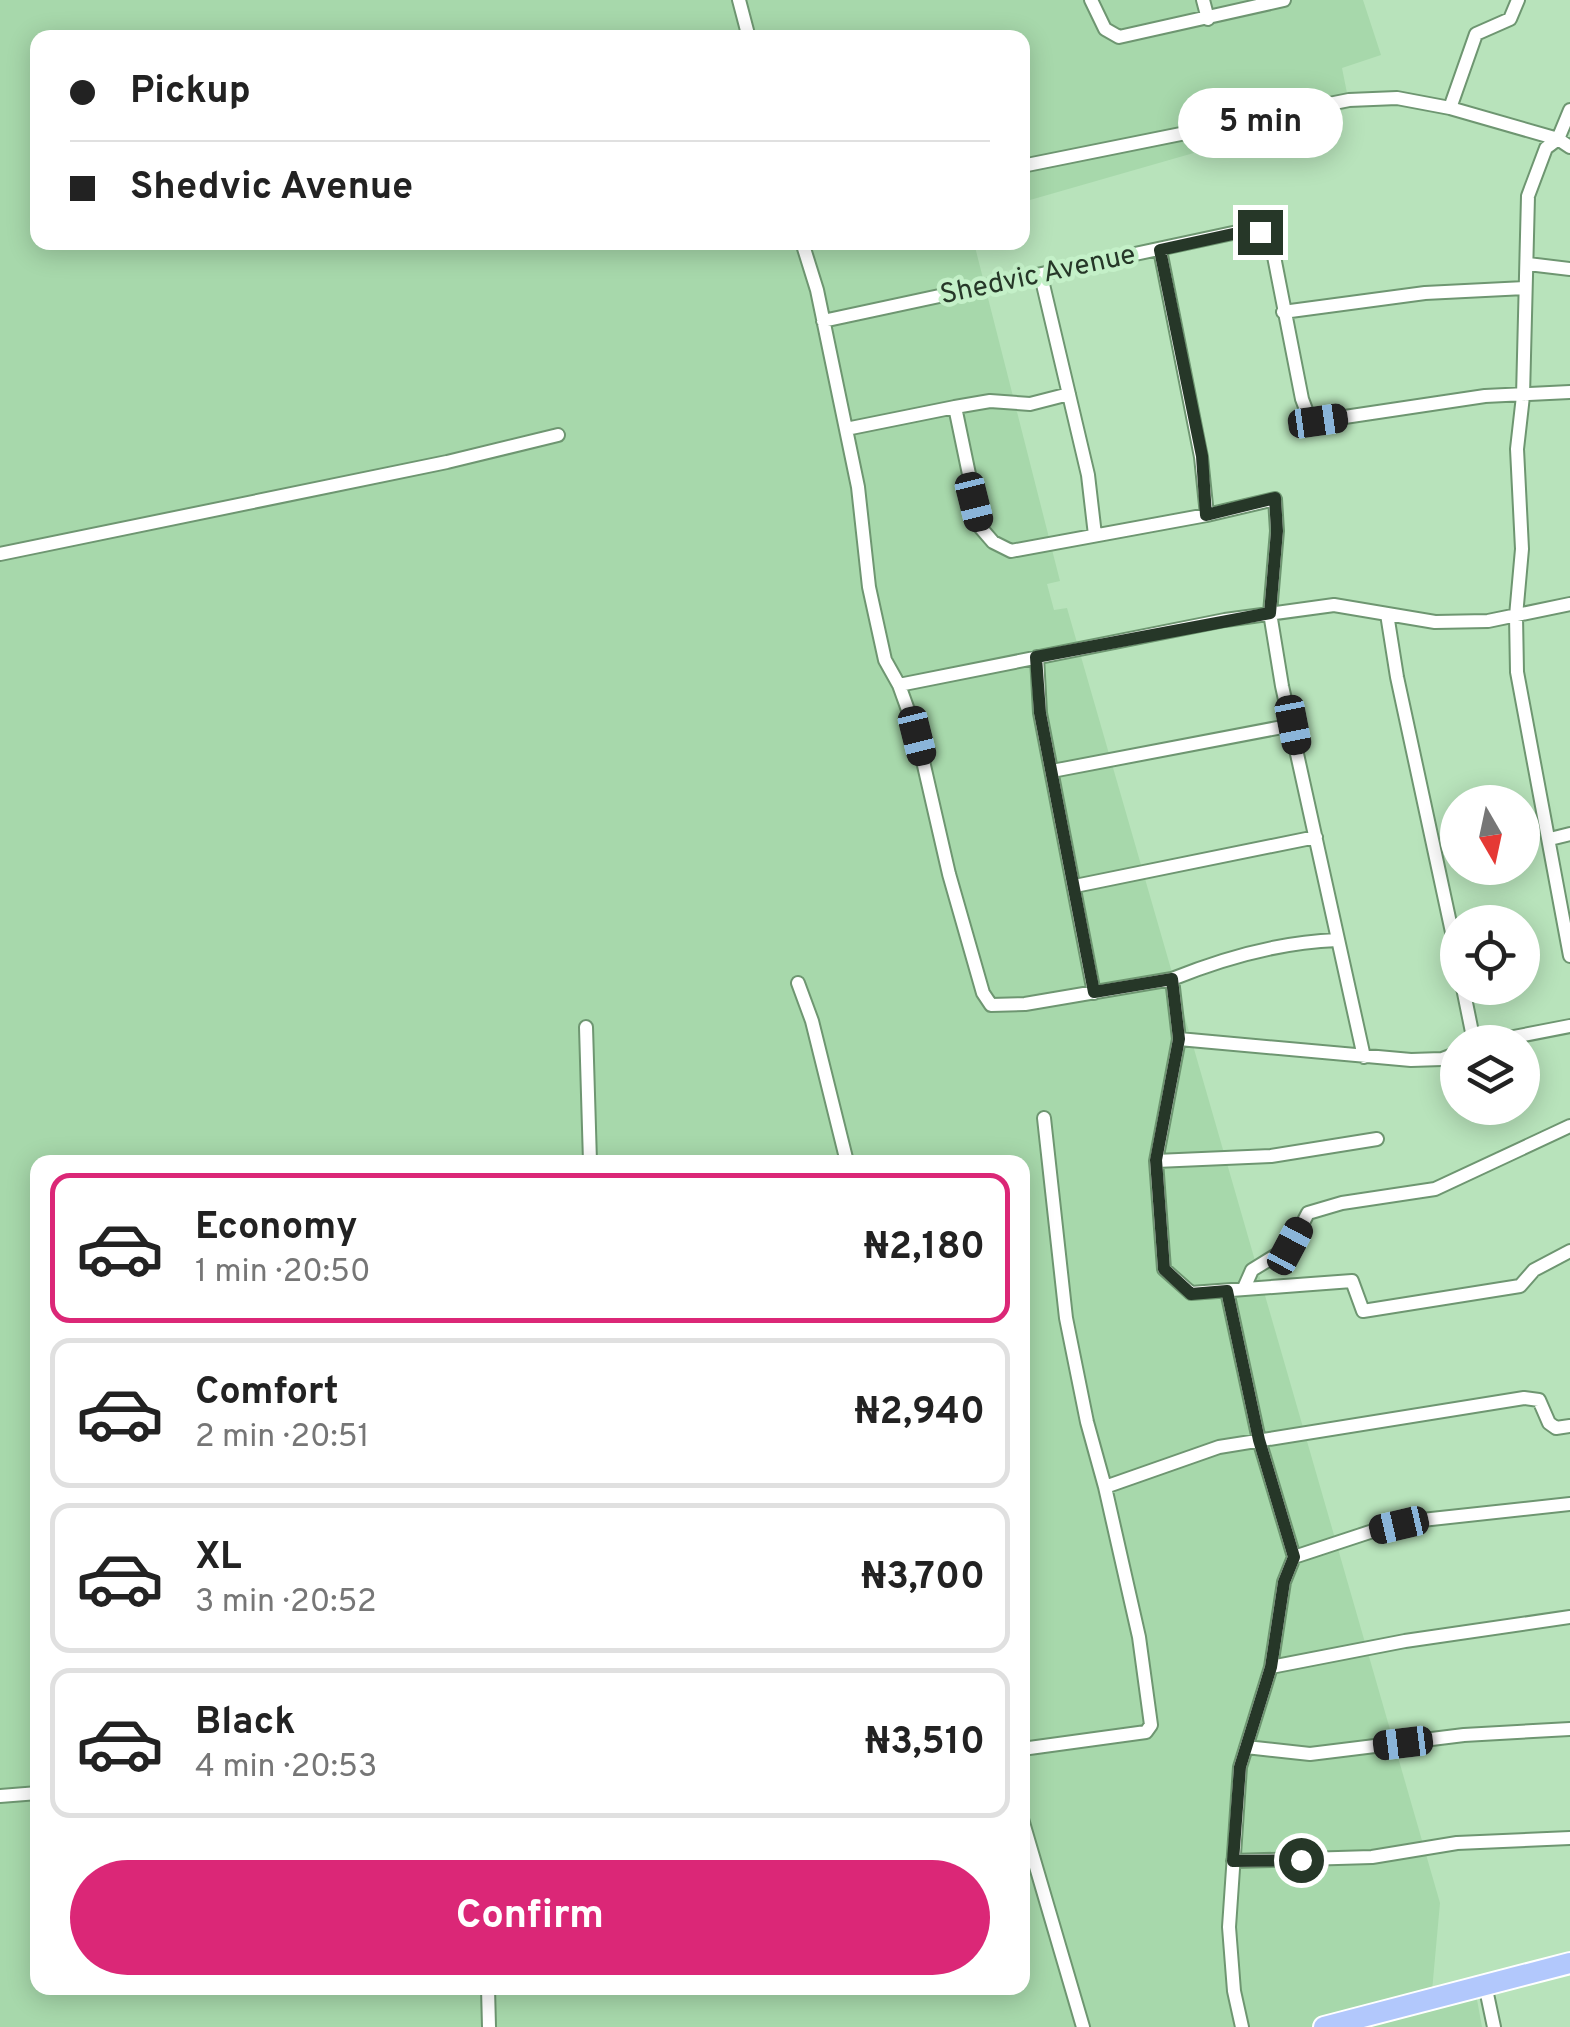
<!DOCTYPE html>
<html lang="en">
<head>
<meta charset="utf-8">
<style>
	:root { --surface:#fff; --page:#f2f2f2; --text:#222; --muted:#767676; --line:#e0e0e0; --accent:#db2777 }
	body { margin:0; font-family:Overpass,sans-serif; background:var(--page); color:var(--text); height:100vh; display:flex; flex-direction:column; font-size:38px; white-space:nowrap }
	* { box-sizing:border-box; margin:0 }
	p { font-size:32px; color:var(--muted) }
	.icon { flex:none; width:55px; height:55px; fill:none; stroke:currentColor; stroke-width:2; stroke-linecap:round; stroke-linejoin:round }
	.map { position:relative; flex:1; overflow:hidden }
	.sheet { position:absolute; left:30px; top:1155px; width:1000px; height:840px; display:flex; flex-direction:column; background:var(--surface); border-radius:20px; box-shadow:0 5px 25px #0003 }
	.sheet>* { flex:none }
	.hud { position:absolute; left:30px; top:30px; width:1000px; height:220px; border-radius:20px; box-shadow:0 5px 25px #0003; display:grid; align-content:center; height:220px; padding:0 40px; background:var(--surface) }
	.needle { width:65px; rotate:171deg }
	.buttons { position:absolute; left:1440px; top:785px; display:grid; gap:20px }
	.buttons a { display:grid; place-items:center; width:100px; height:100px; border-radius:50%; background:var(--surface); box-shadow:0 5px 25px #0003; font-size:50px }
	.end { position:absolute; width:45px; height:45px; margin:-22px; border:12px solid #263728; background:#fff; box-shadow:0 0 0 5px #fff }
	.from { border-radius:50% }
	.bubble { position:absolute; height:70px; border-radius:35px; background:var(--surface); box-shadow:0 5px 25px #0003; font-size:32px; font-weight:700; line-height:70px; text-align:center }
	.car { position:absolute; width:30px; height:60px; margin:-30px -15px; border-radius:12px; box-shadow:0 0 8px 2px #0007; background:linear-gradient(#222 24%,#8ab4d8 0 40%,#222 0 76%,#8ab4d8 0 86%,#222 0) }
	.hud b { display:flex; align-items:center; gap:35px; height:95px; font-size:38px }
	.hud b+b { border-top:2px solid var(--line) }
	.hud i { width:25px; height:25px; background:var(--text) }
	ul { padding:18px 0 0; list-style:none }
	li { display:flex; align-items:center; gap:30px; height:150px; margin:0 20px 15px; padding:0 20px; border:5px solid var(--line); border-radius:20px }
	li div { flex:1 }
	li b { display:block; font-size:38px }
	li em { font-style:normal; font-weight:700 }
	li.selected { border-color:var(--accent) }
	li>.icon { width:90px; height:90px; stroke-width:1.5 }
	.button { display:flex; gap:20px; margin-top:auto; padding:20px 40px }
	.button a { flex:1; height:115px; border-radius:60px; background:var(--accent); color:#fff; font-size:40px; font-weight:700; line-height:115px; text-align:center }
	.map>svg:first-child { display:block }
	.built { fill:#a7d8ab; fill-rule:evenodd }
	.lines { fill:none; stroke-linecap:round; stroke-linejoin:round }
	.minor-casing { stroke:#6e9671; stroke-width:16 }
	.highway-casing { stroke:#fff; stroke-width:24 }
	.minor { stroke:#fff; stroke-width:12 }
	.highway { stroke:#b2c8fc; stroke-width:20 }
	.route { stroke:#263728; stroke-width:12 }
	.labels { text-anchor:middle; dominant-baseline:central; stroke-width:9; stroke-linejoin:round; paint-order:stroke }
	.street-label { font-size:28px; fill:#263728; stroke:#c4f0c8 }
</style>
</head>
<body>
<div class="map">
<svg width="1570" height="2027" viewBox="0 0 1570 2027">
	<rect width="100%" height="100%" fill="#b8e3bb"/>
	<!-- built -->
	<path class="built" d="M0,0H1363L1381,55L1342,68L1350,108L1023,202L1022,38H38V242L974,243L1060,581L1047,584L1054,610L1067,608L1440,1903L1432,1991L1474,1983L1482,2027H0ZM38,1162H1022V1988H38Z"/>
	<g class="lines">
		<defs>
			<path id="minor" d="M739,0L749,38
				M1091,0L1105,29L1119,37L1284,0
				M1203,0L1208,19
				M1450,108L1476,34L1510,19L1518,0
				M1570,110L1558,139L1546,148L1528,196L1523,396L1517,449L1522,549L1516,616L1517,672L1570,956
				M1022,166L1349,100L1397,98L1450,108L1558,139L1570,147
				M802,242L817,290L858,487L869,587L885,660L899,685L917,735L949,874L983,993L991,1005L1025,1004L1172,979
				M1160,250L1201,457L1207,515
				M1528,264L1570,269
				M1041,276L1088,475L1095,535
				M1283,312L1425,293L1525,288
				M823,321L1242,231L1260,232L1270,236L1302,399L1308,415L1318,421L1485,396L1570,392
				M955,407L990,401L1030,404L1069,394
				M846,429L955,407L980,527L993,542L1011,551L1207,515L1275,499L1277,531L1270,613L1282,686L1364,1057
				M0,554L447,462L558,435
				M1387,614L1397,677L1458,960
				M1037,657L1040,713L1094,993
				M899,685L1225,620L1334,605L1435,622L1488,621L1570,604
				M1052,771L1293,725
				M1550,839L1570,834
				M1075,886L1316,837
				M1337,940C1282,942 1224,958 1172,979L1179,1039L1156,1161L1164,1269L1191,1293L1352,1281L1363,1311L1520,1286L1534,1270L1570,1251
				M798,983L812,1021L847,1162
				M1463,988L1474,1042
				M586,1027L590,1162
				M1179,1039L1411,1060L1442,1059L1458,1053
				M1488,1042L1570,1026
				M1044,1118L1066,1318L1087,1422L1105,1487L1219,1447L1524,1398L1539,1400L1549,1423L1556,1428L1570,1426
				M1156,1161L1271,1156L1377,1139
				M1244,1288L1252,1270L1291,1246L1308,1213L1342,1203L1435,1189L1570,1126
				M1227,1291L1259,1440L1294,1557L1284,1582L1271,1667L1240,1767L1229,1927L1234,1991L1242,2027
				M1294,1557L1376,1530L1422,1520L1570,1504
				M1271,1667L1405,1641L1570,1617
				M1246,1747L1310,1754L1464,1735L1570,1729
				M1022,1749L1146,1732L1151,1725L1139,1637L1105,1487
				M0,1796L38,1793
				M1022,1819L1083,2027
				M1233,1861L1372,1857L1457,1843L1570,1838
				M488,1988L489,2027
				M1487,1994L1494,2027"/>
			<path id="highway" d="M1324,2027L1570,1963"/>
		</defs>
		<!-- minor casing -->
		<use href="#minor" class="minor-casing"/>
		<!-- highway casing -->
		<use href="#highway" class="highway-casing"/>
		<!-- minor -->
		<use href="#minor" class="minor"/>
		<!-- highway -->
		<use href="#highway" class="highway"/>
	</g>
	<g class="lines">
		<!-- route -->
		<path class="route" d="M1260,232H1242L1160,250L1202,456L1206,515L1275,498L1277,531L1270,613L1036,657L1040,713L1094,992L1172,979L1179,1039L1156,1160L1164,1269L1191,1294L1227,1291L1259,1440L1294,1557L1284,1582L1271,1667L1240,1767L1233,1861L1301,1860"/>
	</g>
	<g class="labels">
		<!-- street labels -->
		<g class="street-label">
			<text transform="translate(1038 276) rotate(-12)">Shedvic Avenue</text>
		</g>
	</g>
</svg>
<div class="buttons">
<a><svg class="needle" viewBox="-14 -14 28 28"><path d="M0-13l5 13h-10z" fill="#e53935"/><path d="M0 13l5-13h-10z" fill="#767676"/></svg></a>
<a><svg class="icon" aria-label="locate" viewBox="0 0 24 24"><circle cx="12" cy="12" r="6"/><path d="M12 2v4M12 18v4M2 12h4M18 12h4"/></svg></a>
<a><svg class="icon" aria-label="layers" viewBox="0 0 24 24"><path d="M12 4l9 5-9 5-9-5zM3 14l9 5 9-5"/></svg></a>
</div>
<i class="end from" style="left:1301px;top:1860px"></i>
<i class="end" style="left:1260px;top:232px"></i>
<div class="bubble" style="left:1178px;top:88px;width:165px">5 min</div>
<i class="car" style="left:1318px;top:421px;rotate:82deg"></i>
<i class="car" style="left:974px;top:502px;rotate:166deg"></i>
<i class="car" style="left:1293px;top:725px;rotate:169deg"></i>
<i class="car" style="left:917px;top:736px;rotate:166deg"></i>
<i class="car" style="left:1290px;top:1246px;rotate:28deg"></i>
<i class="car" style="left:1399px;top:1525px;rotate:257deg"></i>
<i class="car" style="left:1403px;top:1743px;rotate:263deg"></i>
<div class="hud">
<b><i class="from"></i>Pickup</b>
<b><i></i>Shedvic Avenue</b>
</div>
<section class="sheet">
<ul>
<li class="selected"><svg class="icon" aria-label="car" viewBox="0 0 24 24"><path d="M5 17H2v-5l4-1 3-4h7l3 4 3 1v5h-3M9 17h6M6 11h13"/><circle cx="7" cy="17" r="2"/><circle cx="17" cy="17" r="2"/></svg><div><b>Economy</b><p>1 min · 20:50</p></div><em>₦2,180</em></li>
<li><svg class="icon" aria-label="car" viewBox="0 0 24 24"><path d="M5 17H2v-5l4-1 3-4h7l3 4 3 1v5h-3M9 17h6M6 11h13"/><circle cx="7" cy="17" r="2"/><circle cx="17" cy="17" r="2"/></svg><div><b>Comfort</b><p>2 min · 20:51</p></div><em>₦2,940</em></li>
<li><svg class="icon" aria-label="car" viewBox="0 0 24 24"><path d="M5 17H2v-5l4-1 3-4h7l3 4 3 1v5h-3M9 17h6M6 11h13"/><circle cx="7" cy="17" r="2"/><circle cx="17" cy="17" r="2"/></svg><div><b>XL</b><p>3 min · 20:52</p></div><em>₦3,700</em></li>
<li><svg class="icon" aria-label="car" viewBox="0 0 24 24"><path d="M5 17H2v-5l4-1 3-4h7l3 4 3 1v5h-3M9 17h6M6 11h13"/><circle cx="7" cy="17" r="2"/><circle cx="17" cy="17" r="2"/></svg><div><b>Black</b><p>4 min · 20:53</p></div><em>₦3,510</em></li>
</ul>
<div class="button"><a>Confirm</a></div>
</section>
</div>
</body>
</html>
